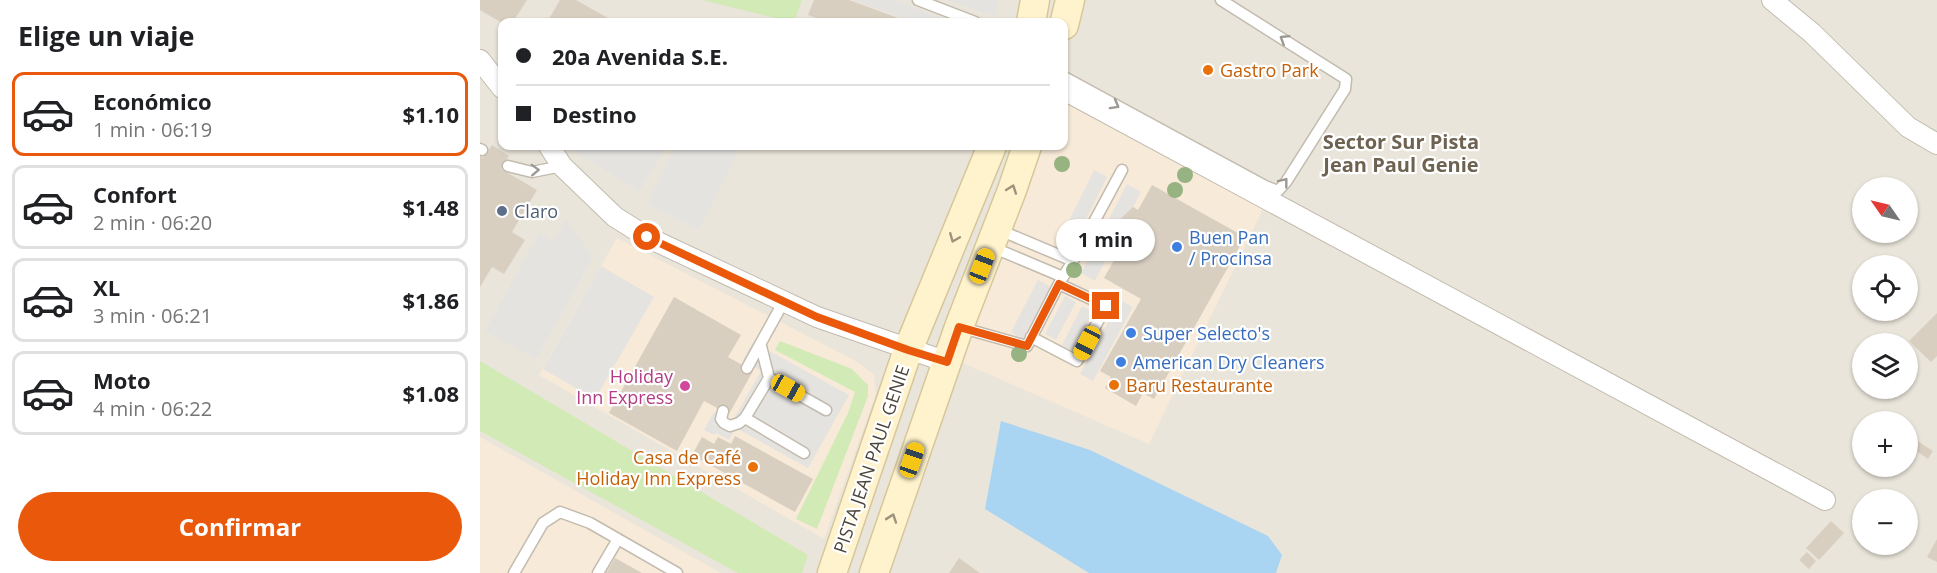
<!DOCTYPE html>
<html lang="es">
<head>
<meta charset="utf-8">
<style>
	:root { --surface:#fff; --page:#f2f2f2; --text:#202124; --muted:#757577; --line:#e0e0e0; --accent:#ea580c }
	body { margin:0; font-family:"Open Sans",sans-serif; background:var(--page); color:var(--text); height:100vh; display:flex; flex-direction:column; font-size:22px; white-space:nowrap }
	* { box-sizing:border-box; margin:0 }
	p { font-size:20px; color:var(--muted) }
	.icon { flex:none; width:33px; height:33px; fill:none; stroke:currentColor; stroke-width:2; stroke-linecap:round; stroke-linejoin:round }
	.map { position:relative; flex:1; overflow:hidden }
	.drawer { display:flex; flex-direction:column; background:var(--surface); width:480px }
	.drawer>* { flex:none }
	.hud { position:absolute; left:18px; top:18px; width:570px; height:132px; border-radius:12px; box-shadow:0 2px 4px #0004; display:grid; align-content:center; height:132px; padding:0 18px; background:var(--surface) }
	.needle { width:39px; rotate:304deg }
	.controls { position:absolute; left:1372px; top:177px; display:grid; gap:12px }
	.controls a { display:grid; place-items:center; width:66px; height:66px; border-radius:50%; background:var(--surface); box-shadow:0 2px 4px #0004; font-size:30px }
	.end { position:absolute; width:27px; height:27px; margin:-14px; border:8px solid #ea580c; background:#fff; box-shadow:0 0 0 3px #fff }
	.from { border-radius:50% }
	.bubble { position:absolute; height:42px; border-radius:21px; background:var(--surface); box-shadow:0 2px 4px #0004; font-size:20px; font-weight:700; line-height:42px; text-align:center }
	.car { position:absolute; width:18px; height:36px; margin:-18px -9px; border-radius:8px; box-shadow:0 0 4px 2px #0007; background:linear-gradient(#f5c518 24%,#345 0 40%,#f5c518 0 76%,#345 0 86%,#f5c518 0) }
	.hud b { display:flex; align-items:center; gap:21px; height:57px; font-size:22px }
	.hud b+b { border-top:2px solid var(--line) }
	.hud i { width:15px; height:15px; background:var(--text) }
	ul { padding:0; list-style:none }
	li { display:flex; align-items:center; gap:18px; height:84px; margin:0 12px 9px; padding:0 6px; border:3px solid var(--line); border-radius:12px }
	li div { flex:1 }
	li b { display:block; font-size:22px }
	li em { font-style:normal; font-weight:700 }
	li.active { border-color:var(--accent) }
	li>.icon { width:54px; height:54px; stroke-width:1.5 }
	h2 { padding:0 18px; font-size:27px; line-height:72px }
	.button { display:flex; gap:12px; margin-top:auto; padding:12px 18px }
	.button a { flex:1; height:69px; border-radius:36px; background:var(--accent); color:#fff; font-size:24px; font-weight:700; line-height:69px; text-align:center }
	main { display:flex; flex:1; min-height:0 }
	.map>svg:first-child { display:block }
	.residential { fill:#eae5da; fill-rule:evenodd }
	.commercial { fill:#f7ead8 }
	.green { fill:#d2eab5 }
	.parking { fill:#e5e3e0 }
	.water { fill:#a9d4f2 }
	.building { fill:#d8cfc1 }
	.lines { fill:none; stroke-linecap:round; stroke-linejoin:round }
	.lane-casing { stroke:#c2bbae; stroke-width:13 }
	.street-casing { stroke:#c2bbae; stroke-width:22 }
	.secondary-casing { stroke:#d6c79b; stroke-width:31 }
	.lane { stroke:#fff; stroke-width:10 }
	.street { stroke:#fff; stroke-width:20 }
	.secondary { stroke:#fff3cd; stroke-width:28 }
	.tree { fill:#97b381 }
	.oneway { stroke:#9c9892 }
	.oneway2 { stroke:#9c937c }
	.route { stroke:#ea580c; stroke-width:8 }
	.food-dot { fill:#e8710a; stroke:#fff; stroke-width:2 }
	.service-dot { fill:#5c6f8a; stroke:#fff; stroke-width:2 }
	.shop-dot { fill:#3f7fe0; stroke:#fff; stroke-width:2 }
	.hotel-dot { fill:#d1479c; stroke:#fff; stroke-width:2 }
	.labels { text-anchor:middle; dominant-baseline:central; stroke-width:4.5; stroke-linejoin:round; paint-order:stroke }
	.food-label { font-size:18px; fill:#c56008; stroke:#fff; text-anchor:start }
	.service-label { font-size:18px; fill:#4e5e75; stroke:#fff; text-anchor:start }
	.shop-label { font-size:18px; fill:#366cbe; stroke:#fff; text-anchor:start }
	.hotel-label { font-size:18px; fill:#b23c85; stroke:#fff; text-anchor:end }
	.street-label { font-size:18px; fill:#4b4439; stroke:#fff }
	.neighbourhood-label { font-size:20px; font-weight:bold; fill:#6e6250; stroke:#fff }
</style>
</head>
<body>
<main>
<section class="drawer">
<h2>Elige un viaje</h2>
<ul>
<li class="active"><svg class="icon" aria-label="car" viewBox="0 0 24 24"><path d="M5 17H2v-5l4-1 3-4h7l3 4 3 1v5h-3M9 17h6M6 11h13"/><circle cx="7" cy="17" r="2"/><circle cx="17" cy="17" r="2"/></svg><div><b>Económico</b><p>1 min · 06:19</p></div><em>$1.10</em></li>
<li><svg class="icon" aria-label="car" viewBox="0 0 24 24"><path d="M5 17H2v-5l4-1 3-4h7l3 4 3 1v5h-3M9 17h6M6 11h13"/><circle cx="7" cy="17" r="2"/><circle cx="17" cy="17" r="2"/></svg><div><b>Confort</b><p>2 min · 06:20</p></div><em>$1.48</em></li>
<li><svg class="icon" aria-label="car" viewBox="0 0 24 24"><path d="M5 17H2v-5l4-1 3-4h7l3 4 3 1v5h-3M9 17h6M6 11h13"/><circle cx="7" cy="17" r="2"/><circle cx="17" cy="17" r="2"/></svg><div><b>XL</b><p>3 min · 06:21</p></div><em>$1.86</em></li>
<li><svg class="icon" aria-label="car" viewBox="0 0 24 24"><path d="M5 17H2v-5l4-1 3-4h7l3 4 3 1v5h-3M9 17h6M6 11h13"/><circle cx="7" cy="17" r="2"/><circle cx="17" cy="17" r="2"/></svg><div><b>Moto</b><p>4 min · 06:22</p></div><em>$1.08</em></li>
</ul>
<div class="button"><a>Confirmar</a></div>
</section>
<div class="map">
<svg width="1457" height="573" viewBox="0 0 1457 573">
	<rect width="100%" height="100%" fill="#f6f3ec"/>
	<!-- residential -->
	<path class="residential" d="M0,0H1457V573H0ZM22,22H584V146H22ZM1383,188H1428V232H1383ZM1383,266H1428V310H1383ZM1383,344H1428V388H1383ZM1383,422H1428V466H1383ZM1383,500H1428V544H1383Z"/>
	<!-- commercial -->
	<path class="commercial" d="M584,94L672,138L783,209L669,444L469,357L547,146H584Z
		M137,238L376,361L394,375L396,394L344,539L59,375Z
		M0,437L241,573H0Z"/>
	<!-- green -->
	<path class="green" d="M222,0H322L314,22H311Z
		M300,341L372,369L388,385V396L337,529L316,519L368,413L375,392L295,350Z
		M0,361L328,555L322,573H258L0,431Z"/>
	<!-- parking -->
	<path class="parking" d="M373,0H413L474,22H435Z
		M465,0H518L515,16Z
		M89,146H187L159,191L88,148Z
		M196,146H261L219,230L167,204Z
		M614,170L627,177L592,248L579,241Z
		M647,184L661,192L615,281L601,273Z
		M86,219L113,257L56,359L5,331L59,233L73,241Z
		M121,266L174,297L115,399L63,369Z
		M558,280L571,287L543,339L531,332Z
		M585,296L596,302L576,340L565,334Z
		M640,300L653,307L613,381L600,374Z
		M602,306L613,312L593,351L582,345Z
		M273,342L369,395L328,468L256,428L249,440L236,433L234,435L224,430L234,412L252,422L281,371L263,360Z"/>
	<!-- water -->
	<path class="water" d="M521,421L610,450L788,536L802,555L796,573H609L505,509Z"/>
	<!-- building -->
	<path class="building" d="M0,0H47L33,22L22,23L0,10Z
		M80,0H96L135,22H67Z
		M334,0H369L429,22H347L328,15Z
		M12,145L29,156L21,169L57,190L32,232L45,240L24,274L12,267L0,287V156L3,158Z
		M672,185L765,237L674,399L663,393L656,406L625,388L631,377L620,371L661,299L624,278L649,234L634,225L653,207L658,210Z
		M194,297L261,335L248,357L273,371L249,414L224,401L197,451L129,413Z
		M1457,313V356L1451,362L1429,341Z
		M255,436L333,479L315,512L212,455L222,437L234,444L238,437L251,444Z
		M1433,438L1453,451L1448,459L1428,445Z
		M1351,521L1364,533L1339,560L1326,548Z
		M1457,539V562L1447,557Z
		M1327,552L1336,561L1329,569L1319,560Z
		M135,558L162,573H126Z
		M479,558L500,573H469Z"/>
	<g class="lines">
		<defs>
			<path id="lane" d="M438,0L495,22
				M584,77L785,186L798,191L806,182L865,89L866,79L741,0
				M0,149L2,150
				M28,166L52,172L82,166
				M517,229L593,261L642,170
				M512,247L583,277L593,261
				M479,327L547,346L582,278
				M551,337L597,361L626,306L579,284
				M267,368L304,301
				M289,378L346,410
				M243,411L241,419L244,423L250,426L259,423L265,418L289,378L281,346
				M265,418L324,453
				M34,573L63,523L80,512L110,523L197,573
				M118,573L138,539"/>
			<path id="street" d="M1292,0L1332,33L1428,127L1457,144
				M0,60L22,88
				M584,90L1345,500
				M69,146L82,166L135,217L167,237L337,317L467,362"/>
			<path id="secondary" d="M551,22L555,0
				M584,25L590,0
				M352,573L428,350L512,146
				M394,573L479,327L532,190L547,146"/>
		</defs>
		<!-- lane casing -->
		<use href="#lane" class="lane-casing"/>
		<!-- street casing -->
		<use href="#street" class="street-casing"/>
		<!-- secondary casing -->
		<use href="#secondary" class="secondary-casing"/>
		<!-- lane -->
		<use href="#lane" class="lane"/>
		<!-- street -->
		<use href="#street" class="street"/>
		<!-- secondary -->
		<use href="#secondary" class="secondary"/>
	</g>
	<!-- trees -->
	<g class="tree">
		<circle cx="582" cy="164" r="8"/>
		<circle cx="705" cy="175" r="8"/>
		<circle cx="695" cy="190" r="8"/>
		<circle cx="594" cy="270" r="8"/>
		<circle cx="539" cy="354" r="8"/>
	</g>
	<!-- one-way arrows -->
	<defs><path id="oneway-chevron" d="M-2-3.5L2.5 0L-2 3.5" fill="none" stroke-width="1.6" stroke-linecap="round" stroke-linejoin="round" transform="scale(1.5)"/></defs>
	<g class="oneway">
		<use href="#oneway-chevron" transform="translate(804 39) rotate(-148)"/>
		<use href="#oneway-chevron" transform="translate(635 105) rotate(29)"/>
		<use href="#oneway-chevron" transform="translate(55 170) rotate(-2)"/>
		<use href="#oneway-chevron" transform="translate(804 182) rotate(-52)"/>
	</g>
	<g class="oneway2">
		<use href="#oneway-chevron" transform="translate(532 189) rotate(-70)"/>
		<use href="#oneway-chevron" transform="translate(474 238) rotate(112)"/>
		<use href="#oneway-chevron" transform="translate(412 518) rotate(-71)"/>
	</g>
	<g class="lines">
		<!-- route -->
		<path class="route" d="M167,237L337,317L428,350L467,362L479,327L547,346L579,284L626,306"/>
	</g>
	<!-- markers -->
	<g class="food-dot">
		<circle cx="728" cy="70" r="6"/>
		<circle cx="634" cy="385" r="6"/>
		<circle cx="273" cy="467" r="6"/>
	</g>
	<circle class="service-dot" cx="22" cy="211" r="6"/>
	<g class="shop-dot">
		<circle cx="697" cy="247" r="6"/>
		<circle cx="651" cy="333" r="6"/>
		<circle cx="641" cy="362" r="6"/>
	</g>
	<circle class="hotel-dot" cx="205" cy="386" r="6"/>
	<g class="labels">
		<!-- food labels -->
		<g class="food-label">
			<text x="740" y="70">Gastro Park</text>
			<text x="646" y="385">Baru Restaurante</text>
			<text x="261" y="457" text-anchor="end">Casa de Café<tspan x="261" dy="21">Holiday Inn Express</tspan></text>
		</g>
		<!-- service labels -->
		<g class="service-label">
			<text x="34" y="211">Claro</text>
		</g>
		<!-- shop labels -->
		<g class="shop-label">
			<text x="709" y="237">Buen Pan<tspan x="709" dy="21">/ Procinsa</tspan></text>
			<text x="663" y="333">Super Selecto's</text>
			<text x="653" y="362">American Dry Cleaners</text>
		</g>
		<!-- hotel labels -->
		<g class="hotel-label">
			<text x="193" y="376">Holiday<tspan x="193" dy="21">Inn Express</tspan></text>
		</g>
		<!-- street labels -->
		<g class="street-label">
			<text transform="translate(391 459) rotate(-71)">PISTA JEAN PAUL GENIE</text>
		</g>
		<!-- neighbourhood labels -->
		<g class="neighbourhood-label">
			<text x="921" y="141">Sector Sur Pista<tspan x="921" dy="23">Jean Paul Genie</tspan></text>
		</g>
	</g>
</svg>
<div class="controls">
<a><svg class="needle" viewBox="-14 -14 28 28"><path d="M0-13l5 13h-10z" fill="#e53935"/><path d="M0 13l5-13h-10z" fill="#757577"/></svg></a>
<a><svg class="icon" aria-label="locate" viewBox="0 0 24 24"><circle cx="12" cy="12" r="6"/><path d="M12 2v4M12 18v4M2 12h4M18 12h4"/></svg></a>
<a><svg class="icon" aria-label="layers" viewBox="0 0 24 24"><path d="M12 4l9 5-9 5-9-5zM3 14l9 5 9-5"/></svg></a>
<a>+</a>
<a>−</a>
</div>
<i class="end from" style="left:167px;top:237px"></i>
<i class="end" style="left:626px;top:306px"></i>
<div class="bubble" style="left:576px;top:219px;width:99px">1 min</div>
<i class="car" style="left:502px;top:266px;rotate:21deg"></i>
<i class="car" style="left:607px;top:343px;rotate:208deg"></i>
<i class="car" style="left:308px;top:388px;rotate:119deg"></i>
<i class="car" style="left:432px;top:460px;rotate:19deg"></i>
<div class="hud">
<b><i class="from"></i>20a Avenida S.E.</b>
<b><i></i>Destino</b>
</div>
</div>
</main>
</body>
</html>
